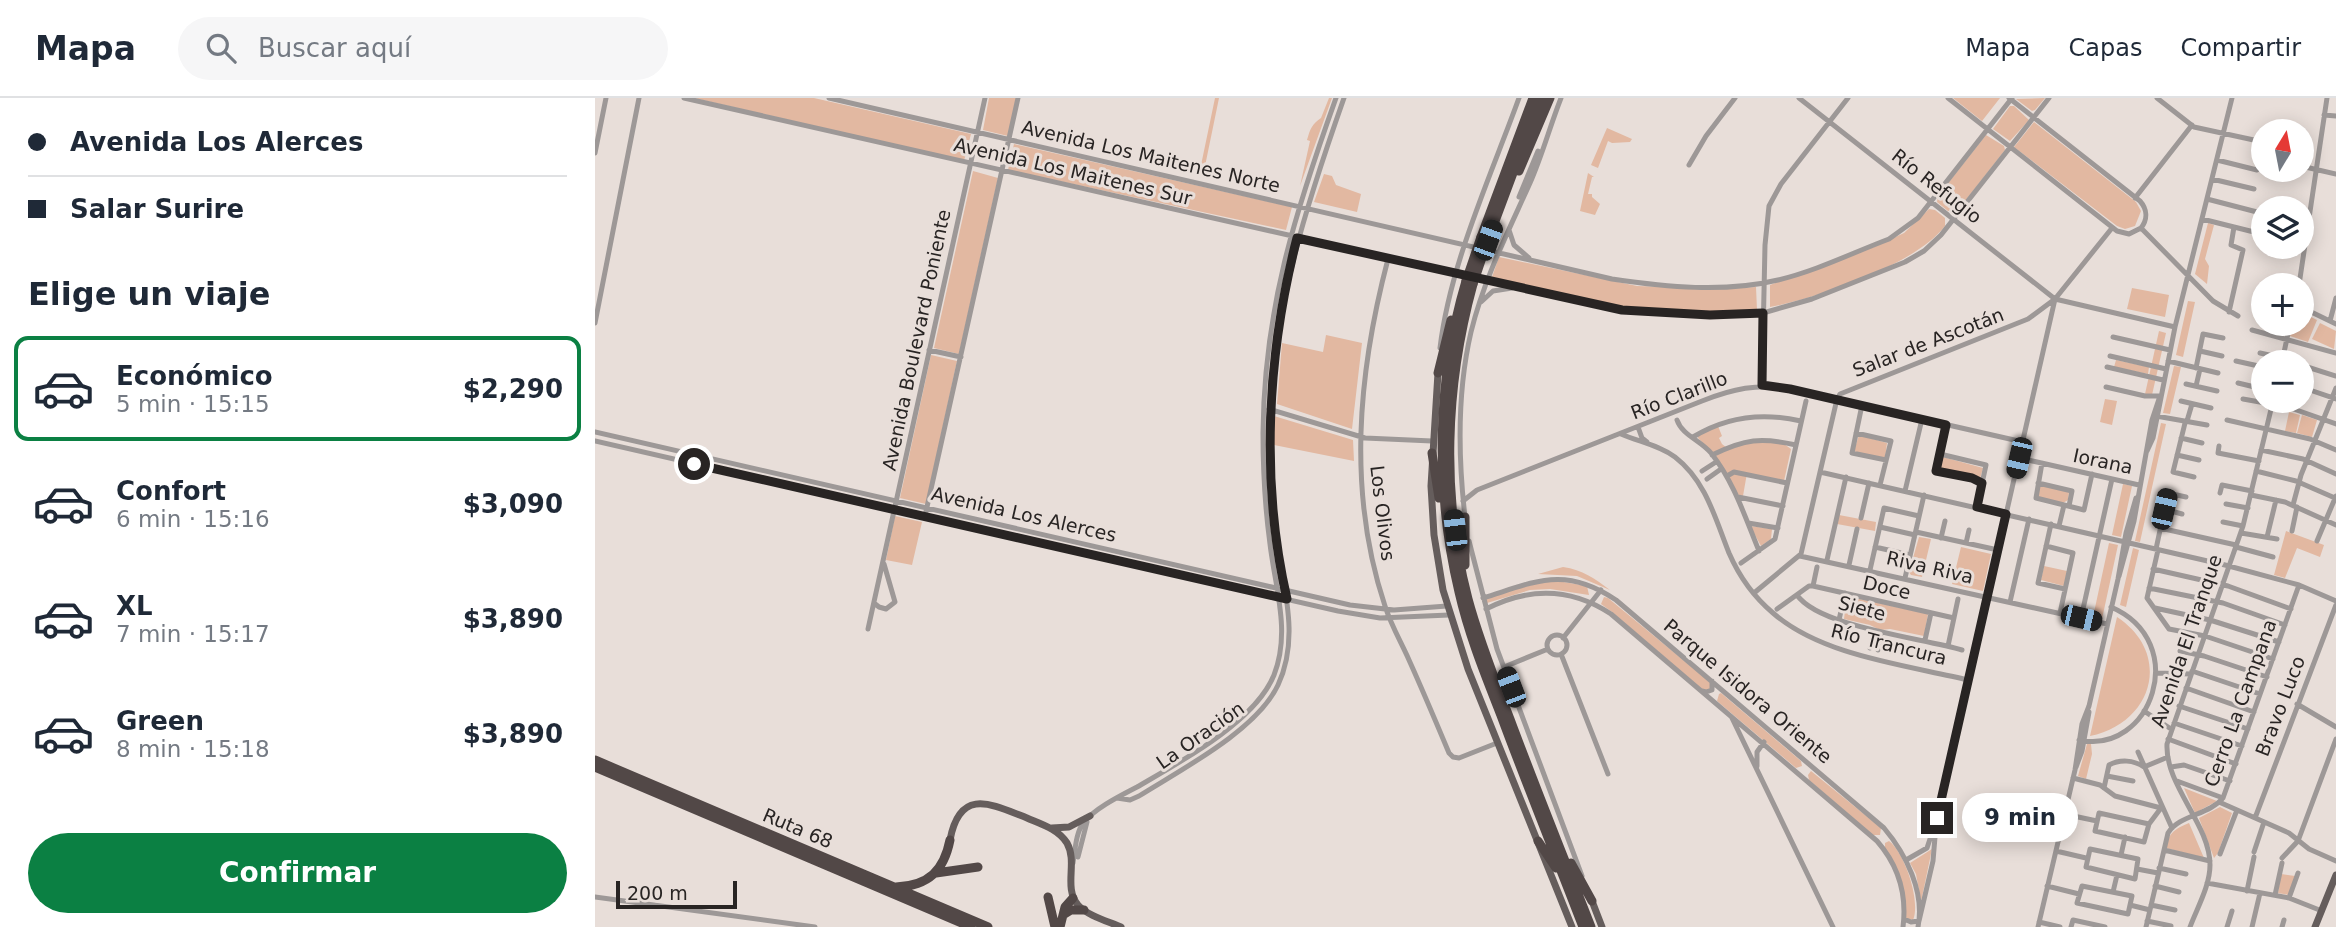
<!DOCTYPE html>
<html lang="es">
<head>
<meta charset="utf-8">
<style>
	:root { --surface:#fff; --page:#f6f6f7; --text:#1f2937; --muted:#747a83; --line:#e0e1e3; --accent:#0b8043 }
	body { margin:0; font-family:"DejaVu Sans",sans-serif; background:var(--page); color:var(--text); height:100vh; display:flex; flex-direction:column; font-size:26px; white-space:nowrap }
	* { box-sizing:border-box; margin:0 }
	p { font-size:23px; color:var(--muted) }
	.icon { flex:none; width:38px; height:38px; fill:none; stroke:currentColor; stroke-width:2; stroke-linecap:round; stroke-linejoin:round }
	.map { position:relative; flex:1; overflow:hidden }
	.panel { display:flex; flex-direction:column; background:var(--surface); width:595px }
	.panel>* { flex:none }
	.hud { display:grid; align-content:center; height:154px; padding:0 28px; background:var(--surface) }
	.needle { width:46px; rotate:10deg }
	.buttons { position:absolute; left:1656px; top:21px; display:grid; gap:14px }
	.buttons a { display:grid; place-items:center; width:63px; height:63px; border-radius:50%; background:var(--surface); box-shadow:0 4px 18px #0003; font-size:35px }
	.scale { position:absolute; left:21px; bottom:18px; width:121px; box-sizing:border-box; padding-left:7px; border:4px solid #282423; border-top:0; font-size:19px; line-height:24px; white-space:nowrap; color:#282423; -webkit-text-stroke:5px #e8ded9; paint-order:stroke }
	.end { position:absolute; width:32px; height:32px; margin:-16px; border:9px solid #282423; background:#fff; box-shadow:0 0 0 4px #fff }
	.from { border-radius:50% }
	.bubble { position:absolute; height:49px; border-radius:24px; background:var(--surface); box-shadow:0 4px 18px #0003; font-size:23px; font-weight:800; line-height:49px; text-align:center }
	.car { position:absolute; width:21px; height:42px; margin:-21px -10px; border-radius:9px; box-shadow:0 0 5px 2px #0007; background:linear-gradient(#222 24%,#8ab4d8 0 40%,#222 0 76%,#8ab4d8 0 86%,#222 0) }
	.hud b { display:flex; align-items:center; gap:24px; height:66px; font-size:26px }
	.hud b+b { border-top:2px solid var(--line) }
	.hud i { width:18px; height:18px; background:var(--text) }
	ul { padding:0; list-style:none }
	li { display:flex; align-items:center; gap:21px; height:105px; margin:0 14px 10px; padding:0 14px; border:4px solid transparent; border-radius:14px }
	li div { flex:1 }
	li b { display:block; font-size:26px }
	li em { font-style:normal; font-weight:800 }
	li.current { border-color:var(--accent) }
	li>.icon { width:63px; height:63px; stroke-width:1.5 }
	h2 { padding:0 28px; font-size:32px; line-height:84px }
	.button { display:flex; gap:14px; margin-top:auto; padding:14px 28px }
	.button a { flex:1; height:80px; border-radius:42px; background:var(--accent); color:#fff; font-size:28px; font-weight:800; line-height:80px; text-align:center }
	header { display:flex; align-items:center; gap:42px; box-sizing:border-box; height:98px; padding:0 35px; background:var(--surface); border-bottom:2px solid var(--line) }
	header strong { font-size:33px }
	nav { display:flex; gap:38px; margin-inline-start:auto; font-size:24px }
	.search { width:490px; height:63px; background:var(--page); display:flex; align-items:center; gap:18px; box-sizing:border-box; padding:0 24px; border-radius:38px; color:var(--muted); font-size:26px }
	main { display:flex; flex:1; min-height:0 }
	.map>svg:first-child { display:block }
	.green { fill:#e2b8a1 }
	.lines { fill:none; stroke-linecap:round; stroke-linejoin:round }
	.minor { stroke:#9d9897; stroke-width:5 }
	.major { stroke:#655d5c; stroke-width:7 }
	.highway { stroke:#524847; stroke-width:9 }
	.highway-bridge { stroke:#524847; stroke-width:9 }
	.route { stroke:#282423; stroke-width:9 }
	.labels { text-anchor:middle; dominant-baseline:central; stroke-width:6; stroke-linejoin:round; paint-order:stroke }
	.street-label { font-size:19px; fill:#282423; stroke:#e8ded9 }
</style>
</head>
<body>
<header>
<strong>Mapa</strong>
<div class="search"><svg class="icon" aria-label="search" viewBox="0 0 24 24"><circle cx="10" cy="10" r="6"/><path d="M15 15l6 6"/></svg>Buscar aquí</div>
<nav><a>Mapa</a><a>Capas</a><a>Compartir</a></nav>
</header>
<main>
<section class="panel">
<div class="hud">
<b><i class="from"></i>Avenida Los Alerces</b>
<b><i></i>Salar Surire</b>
</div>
<h2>Elige un viaje</h2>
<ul>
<li class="current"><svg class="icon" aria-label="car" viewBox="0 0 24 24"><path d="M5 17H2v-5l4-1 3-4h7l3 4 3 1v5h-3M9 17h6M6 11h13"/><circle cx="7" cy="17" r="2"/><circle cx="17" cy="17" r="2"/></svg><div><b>Económico</b><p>5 min · 15:15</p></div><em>$2,290</em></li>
<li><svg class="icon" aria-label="car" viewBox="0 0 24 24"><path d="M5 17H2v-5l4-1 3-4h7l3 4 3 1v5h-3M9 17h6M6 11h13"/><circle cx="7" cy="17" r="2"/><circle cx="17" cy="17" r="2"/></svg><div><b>Confort</b><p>6 min · 15:16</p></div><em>$3,090</em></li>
<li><svg class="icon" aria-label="car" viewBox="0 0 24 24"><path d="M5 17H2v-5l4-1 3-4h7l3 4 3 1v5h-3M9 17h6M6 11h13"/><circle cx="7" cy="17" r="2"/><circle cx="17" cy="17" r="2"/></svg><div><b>XL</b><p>7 min · 15:17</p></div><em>$3,890</em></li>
<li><svg class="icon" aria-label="car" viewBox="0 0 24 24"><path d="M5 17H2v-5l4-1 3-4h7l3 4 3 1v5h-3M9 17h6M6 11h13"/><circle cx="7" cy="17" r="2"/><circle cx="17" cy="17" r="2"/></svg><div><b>Green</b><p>8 min · 15:18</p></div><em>$3,890</em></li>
</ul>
<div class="button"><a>Confirmar</a></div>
</section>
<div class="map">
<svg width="1741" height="829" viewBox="0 0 1741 829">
	<rect width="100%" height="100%" fill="#e8ded9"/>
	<!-- green -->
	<path class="green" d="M99,0H219L376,36L369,63Z
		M394,0H421L413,38L388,32Z
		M620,0H624L609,73L605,72Z
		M734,0H737L705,88L715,43L712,42C715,31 717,26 726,20Z
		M1358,0H1405L1387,23Z
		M1450,0L1440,12L1437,13L1421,1Z
		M1415,8H1419L1434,22L1415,43L1398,31Z
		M1439,24L1541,104L1546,113L1540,128L1530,131L1522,128L1419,49Z
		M1012,30L1037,41L1035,44L1017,45L1013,43L1003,70L996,67Z
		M1391,37L1409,48L1410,52L1363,112L1353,113L1342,104L1343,98Z
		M419,46L697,109L691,132L413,72Z
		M378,73L403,80L364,256L339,250Z
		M993,75L999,79H997L993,96H997V99L1005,106L1000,117L985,113Z
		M729,76L737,78L741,87L766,96L762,114L719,104Z
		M1334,111L1340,112L1350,120V128C1320,167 1223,200 1175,209V187L1279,149L1309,135Z
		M1613,125L1619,127L1610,161L1614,168L1612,186L1600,176Z
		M904,159L1042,188L1128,191L1161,189L1162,212C1115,215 1066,216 1020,208L897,179Z
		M1537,190L1574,197L1570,219L1532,211Z
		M1593,203L1600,204L1588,259L1581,257Z
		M1706,214L1722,222L1713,244L1695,238L1698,226H1706Z
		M1725,225L1741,233L1739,251L1717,241Z
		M1564,233L1571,235L1557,297L1550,296Z
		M731,237L767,245L757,331L682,306L687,245L728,254Z
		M336,257L362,263L331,406L305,400Z
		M1521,262L1554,269L1553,276L1519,269Z
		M1579,268L1586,269L1575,316L1568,315Z
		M1510,301L1522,303L1517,327L1505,324Z
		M1694,314L1705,317L1701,335L1690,333Z
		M1707,317L1722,322L1717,339L1702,335Z
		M679,318L758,342L759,363L679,347Z
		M1566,325L1571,326L1545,444L1540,443Z
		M1123,328L1127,338L1124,340L1127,346L1132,350C1152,345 1179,336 1196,351L1189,383L1152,375L1148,398L1141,396L1119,357L1103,340V336Z
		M1264,337L1292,345L1290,361L1261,354L1259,353Z
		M1348,359L1388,370L1385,381L1361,374L1345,372L1346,360Z
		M1528,386L1537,388L1526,439L1517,437Z
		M1444,387L1474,394L1473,402L1468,405L1442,399Z
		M1244,417L1281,424L1280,433L1242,426Z
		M300,418L327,424L317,467L291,462Z
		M1155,428L1177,431L1176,441L1166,448Z
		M1691,433L1729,447L1725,459L1702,450L1690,480L1679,477Z
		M1324,439L1336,441L1327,479L1316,477L1314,474Z
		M1514,445L1523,447L1507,521L1498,519Z
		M1366,449L1396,456L1388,493L1357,486Z
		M1538,450L1544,452L1531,509L1525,507Z
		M1449,468L1472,473L1469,488L1446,482Z
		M968,469C988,472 999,480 1015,492L982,478L943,476Z
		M957,482L992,488L994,497L955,491L935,492L892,505L891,501L909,494Z
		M1009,499L1013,500L1116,585L1115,592H1108L1017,514L1006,506Z
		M1256,499L1333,516L1329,538L1295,531L1285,532L1275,527L1249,521L1251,505Z
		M1522,519C1578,556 1558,625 1495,638Z
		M1126,595L1206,663L1207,668L1201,670L1122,603L1124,596Z
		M1492,646H1496L1497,656L1491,681L1483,678Z
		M1216,673L1286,730L1285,737H1278L1214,682L1213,677Z
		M1589,690L1622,703L1600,715Z
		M1625,709L1637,715L1623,755L1619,760L1604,720Z
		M1594,725L1609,760L1571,750C1573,735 1581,730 1594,725Z
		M1294,743C1310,755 1326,804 1318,822L1311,820L1299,765L1290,750V745Z
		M1337,751L1326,804L1321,776L1315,765Z
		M1686,776L1700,778L1694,797L1683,795Z"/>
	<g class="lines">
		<!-- minor -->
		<path class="minor" d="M89,0L1015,210L1056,215L1115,217L1168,215L1217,201L1310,164L1329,153L1346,137L1454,0
			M234,0L1017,181C1071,189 1129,195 1183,182C1221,173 1257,155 1294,141L1323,120L1417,0
			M1204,0L1460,201L1580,229
			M1353,0L1522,133L1534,136L1546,130
			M1414,0L1545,103C1552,111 1553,121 1546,130
			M1562,0L1599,29L1668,44
			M1729,17L1741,18
			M0,55L11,0
			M1622,62L1662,72
			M1094,67L1111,38L1140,0
			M1706,68L1741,76
			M1617,81L1659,91
			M924,99L943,53
			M1540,100L1597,27
			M1612,101L1662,114
			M1607,121L1659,134
			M1546,130L1618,203L1643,218
			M914,132L919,147L934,160
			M793,161C763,275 752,394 790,508C796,527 806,544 814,562C828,593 841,624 854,655L858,659L864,660L902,645
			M1704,187L1732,0
			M886,204L898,193L917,190
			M1706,209L1741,226
			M1634,214L1648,152L1636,147L1639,129
			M1735,223L1741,200
			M0,225L44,0
			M1657,232L1741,255
			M1518,239L1575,252
			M845,250C855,166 895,80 924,0
			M334,252L366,259
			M1605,253L1627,258
			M1665,255L1688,260
			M1515,258L1571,271
			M1573,263L1623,275
			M1641,263L1668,269
			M1687,264L1695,226
			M1706,267L1741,278
			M1512,269L1568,282
			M1601,270L1608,236L1628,240
			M1643,285L1668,291
			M1591,286L1622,293
			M1167,287L1170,147L1174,108L1186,86L1253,0
			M1601,288L1605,271
			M1511,289L1550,298H1565
			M1706,289L1741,301
			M1648,301L1693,309L1741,326
			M1586,303L1616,310
			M1267,307L1257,355L1291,362
			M674,311L770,340L837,343
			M1561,318L1612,327
			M1082,322C1087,337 1105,342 1116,355C1139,384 1150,419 1164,453
			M1632,322L1715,341L1741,352
			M1592,323L1597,306
			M1590,325L1578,374L1599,379
			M1351,327L1341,373L1377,380L1387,385
			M1043,329L1047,340L1052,344
			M0,334L755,507L799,512L852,508
			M1261,335L1296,343L1285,387
			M1026,336C1044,344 1064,347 1080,359C1111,383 1120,420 1134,455C1144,478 1159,499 1178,515C1227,558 1311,567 1373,582
			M1098,339C1132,318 1167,314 1206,323
			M1586,340L1607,345
			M0,343L743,513L785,520L854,517
			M1624,348L1623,355L1664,363
			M1666,352L1708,361L1741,376
			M1552,353L1558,340L1580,229L1637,0
			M1345,356L1391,367L1382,409
			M1117,357C1150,341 1166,339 1201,347
			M1582,357L1604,362
			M1424,360L1544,387
			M1447,365L1441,400L1489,412L1497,376
			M1107,373L1121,364
			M1661,373L1701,383L1740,400
			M1225,374L1630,467L1704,487L1741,503
			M1132,378L1139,374L1192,385
			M1112,381L1126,371
			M1443,385L1477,393L1474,408
			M1310,393L1327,321
			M1625,395L1627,387L1657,393
			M1656,397L1690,404L1741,427
			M1143,399L1188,408
			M868,403L882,392L1107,303C1137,291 1163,285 1195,291L1428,344
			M1631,406L1653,410
			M1698,407L1706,377L1741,290
			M1569,411L1587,416
			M330,418L423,0
			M870,419C863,358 862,294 876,234C889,181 913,134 935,85C947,58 955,28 966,0
			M1266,420L1274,385
			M1628,424L1648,428
			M1153,425L1183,430
			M1456,426L1443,485L1470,491
			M1464,428L1469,407
			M1285,429L1320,437
			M1565,430L1641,447
			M1697,433L1702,409
			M1321,434L1403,452
			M1646,435L1682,441
			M1672,439L1681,402
			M1346,440L1350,423
			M874,443L902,551L987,778
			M1722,443L1741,398
			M1371,445L1374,432
			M1451,448L1478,455L1465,515
			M1280,449L1315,457
			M1641,449L1678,459
			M1561,451L1573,395L1591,399
			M1563,452L1552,500L1574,531L1610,538L1678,561
			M1205,458L1512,526
			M1232,462L1251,379
			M1146,465L1180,441L1211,303
			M1254,467L1262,431
			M1558,471L1633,488L1696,511
			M1275,472L1289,410L1324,418
			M1524,478L1539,423L1557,322L1565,298
			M1310,480L1329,397
			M1218,488L1359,520
			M1218,488L1222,469
			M1554,490L1628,505L1690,527
			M1159,495L1206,456L1242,301L1245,296L1433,221L1460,201L1517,130
			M1202,497C1224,529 1327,540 1367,552
			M888,500C940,484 969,467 1021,502L1289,730C1311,756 1330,794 1323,829
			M1415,504L1434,421
			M279,505L284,509L291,511L300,504L289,466
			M1560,510L1615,522L1684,544
			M891,511C934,489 975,489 1016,516L1282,743C1303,767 1312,797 1308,829
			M1182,511L1214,488H1218
			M1486,520L1517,381
			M1244,522L1250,495
			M273,531L390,0
			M952 547a10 10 0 1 1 20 0a10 10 0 1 1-20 0Z
			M968,540L1006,492
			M1330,542L1336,515
			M1353,548L1363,501
			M1275,550L1279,533
			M1283,552L1286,535
			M1585,553L1609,558L1672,579
			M966,556L1013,676
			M909,569L953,551
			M1597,573L1665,596
			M1561,575L1596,576
			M1591,590L1659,614
			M1107,593L1111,594L1117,592V583
			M1702,606L1741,629
			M1584,608L1653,631
			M1549,613L1576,631
			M1137,620L1238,829
			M1579,625L1647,648
			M1573,641L1641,666
			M1484,642C1556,658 1597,544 1516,509
			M1543,654L1577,730
			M1162,668V654L1169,644
			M1481,669L1487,653L1494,614
			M1576,669L1589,667L1635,683
			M1512,678L1538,683
			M1478,680L1505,687L1520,698L1566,710
			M1582,683L1628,700
			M1509,690L1514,667C1525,661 1539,662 1549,669L1573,659
			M522,700L535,702L544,698C587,671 662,632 683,587C706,538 687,486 681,435C677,397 674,358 676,319C680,203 711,108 749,0
			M1624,704L1694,735L1714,751L1741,763
			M1469,716L1502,723
			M1660,720L1741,507
			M1554,726L1504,715L1500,733L1549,744L1554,726L1566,710
			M1495,751L1543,761L1540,781L1491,769Z
			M1569,752L1615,763
			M1461,753L1491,760
			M1659,754L1669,724
			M1625,756L1642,712
			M1526,757L1530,739
			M483,759L492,724
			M1687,760L1703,743L1741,641
			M1311,762L1332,750L1342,720L1460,201
			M478,765C480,753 481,733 489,724C502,709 525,698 542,689C585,664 660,624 679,577C696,534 680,489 675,446C670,409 668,372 668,335C669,211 700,115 741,0
			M1564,770L1591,776
			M1542,771L1563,775
			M1612,785L1694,800L1727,813
			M1452,788L1484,796
			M1487,788L1537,798L1533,816L1482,805Z
			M1560,788L1584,794
			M1652,793L1659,759
			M1518,794L1522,777
			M1680,797L1687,765
			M0,799L220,829
			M1694,800L1703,775
			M1535,807L1555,812
			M1556,807L1580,812
			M1309,821L1316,824L1324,823L1338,763L1341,727
			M1552,823L1576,828
			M1444,824L1465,829
			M1443,829L1480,672L1487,626L1494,608L1523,481L1531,435L1541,400
			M1476,829L1478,822L1510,829
			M1551,829L1573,735C1584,717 1614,717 1628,700L1704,487
			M1595,829C1602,810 1615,788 1615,767C1615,726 1570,688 1572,646L1648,428L1678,303
			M1632,829L1637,813
			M1657,829L1665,795
			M1687,829L1689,822"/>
		<!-- major -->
		<path class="major" d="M843,275L836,388L839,437L848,492L873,571L977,829
			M457,730L474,729L495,718
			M355,742C365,689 396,706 432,720C446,726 463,731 472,745C483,765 468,789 483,807C493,818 512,823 526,829
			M997,803L1007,829
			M1720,829L1741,777"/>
		<!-- highway -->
		<path class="highway" d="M924,73L955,0
			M886,139L938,0
			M893,142L946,0
			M871,183C841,284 840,393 864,494C874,538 891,579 907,620C933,690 961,759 988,829
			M878,186C850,288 846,398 873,501C884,542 900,582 915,621C941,691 969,760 996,829
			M843,275L856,222
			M837,355L844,400
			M870,419V467
			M0,662L393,829
			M0,669L376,829
			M943,743L961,770
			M976,765L997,803
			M341,775L383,769
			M301,789C334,788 349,772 355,742
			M453,799L460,829
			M468,817L476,812H489
			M465,829L470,809L478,800"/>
		<!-- highway-bridge -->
		<path class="highway-bridge" d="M871,183L886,139
			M878,186L893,142"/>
	</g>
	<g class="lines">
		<!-- route -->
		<path class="route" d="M99,366L692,501C665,383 672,256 702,140L1027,212L1115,217L1168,215L1167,287L1195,291L1351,327L1341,373L1377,380L1387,385L1382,409L1411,416L1342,720"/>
	</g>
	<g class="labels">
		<!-- street labels -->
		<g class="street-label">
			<text transform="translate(556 58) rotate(13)">Avenida Los Maitenes Norte</text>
			<text transform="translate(478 73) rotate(13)">Avenida Los Maitenes Sur</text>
			<text transform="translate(1342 88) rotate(38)">Río Refugio</text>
			<text transform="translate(321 242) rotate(-78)">Avenida Boulevard Poniente</text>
			<text transform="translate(1333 244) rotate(-21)">Salar de Ascotán</text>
			<text transform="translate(1084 297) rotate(-21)">Río Clarillo</text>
			<text transform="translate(1508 363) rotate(12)">Iorana</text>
			<text transform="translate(788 415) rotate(83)">Los Olivos</text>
			<text transform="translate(429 416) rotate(13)">Avenida Los Alerces</text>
			<text transform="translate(1335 469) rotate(13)">Riva Riva</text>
			<text transform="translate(1292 489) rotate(13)">Doce</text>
			<text transform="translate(1267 510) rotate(15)">Siete</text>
			<text transform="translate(1591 543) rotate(-71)">Avenida El Tranque</text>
			<text transform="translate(1294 546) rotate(14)">Río Trancura</text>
			<text transform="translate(1153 593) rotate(40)">Parque Isidora Oriente</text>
			<text transform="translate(1645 605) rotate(-70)">Cerro La Campana</text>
			<text transform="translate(1685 608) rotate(-69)">Bravo Luco</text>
			<text transform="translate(605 637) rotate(-35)">La Oración</text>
			<text transform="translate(203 730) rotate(23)">Ruta 68</text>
		</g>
	</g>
</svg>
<div class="buttons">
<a><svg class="needle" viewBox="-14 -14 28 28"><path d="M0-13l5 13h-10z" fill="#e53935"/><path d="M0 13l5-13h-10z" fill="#747a83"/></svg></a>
<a><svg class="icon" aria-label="layers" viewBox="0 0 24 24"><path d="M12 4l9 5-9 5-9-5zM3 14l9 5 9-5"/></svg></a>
<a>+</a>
<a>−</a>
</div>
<div class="scale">200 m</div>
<i class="end from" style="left:99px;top:366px"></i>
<i class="end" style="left:1342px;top:720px"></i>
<div class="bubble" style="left:1367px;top:695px;width:116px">9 min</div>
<i class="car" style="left:893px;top:142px;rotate:20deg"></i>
<i class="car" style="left:1424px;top:360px;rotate:193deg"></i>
<i class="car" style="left:1569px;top:411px;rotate:13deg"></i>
<i class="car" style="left:860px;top:432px;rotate:353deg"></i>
<i class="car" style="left:1486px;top:520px;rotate:103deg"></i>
<i class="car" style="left:916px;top:589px;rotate:339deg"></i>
</div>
</main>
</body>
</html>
